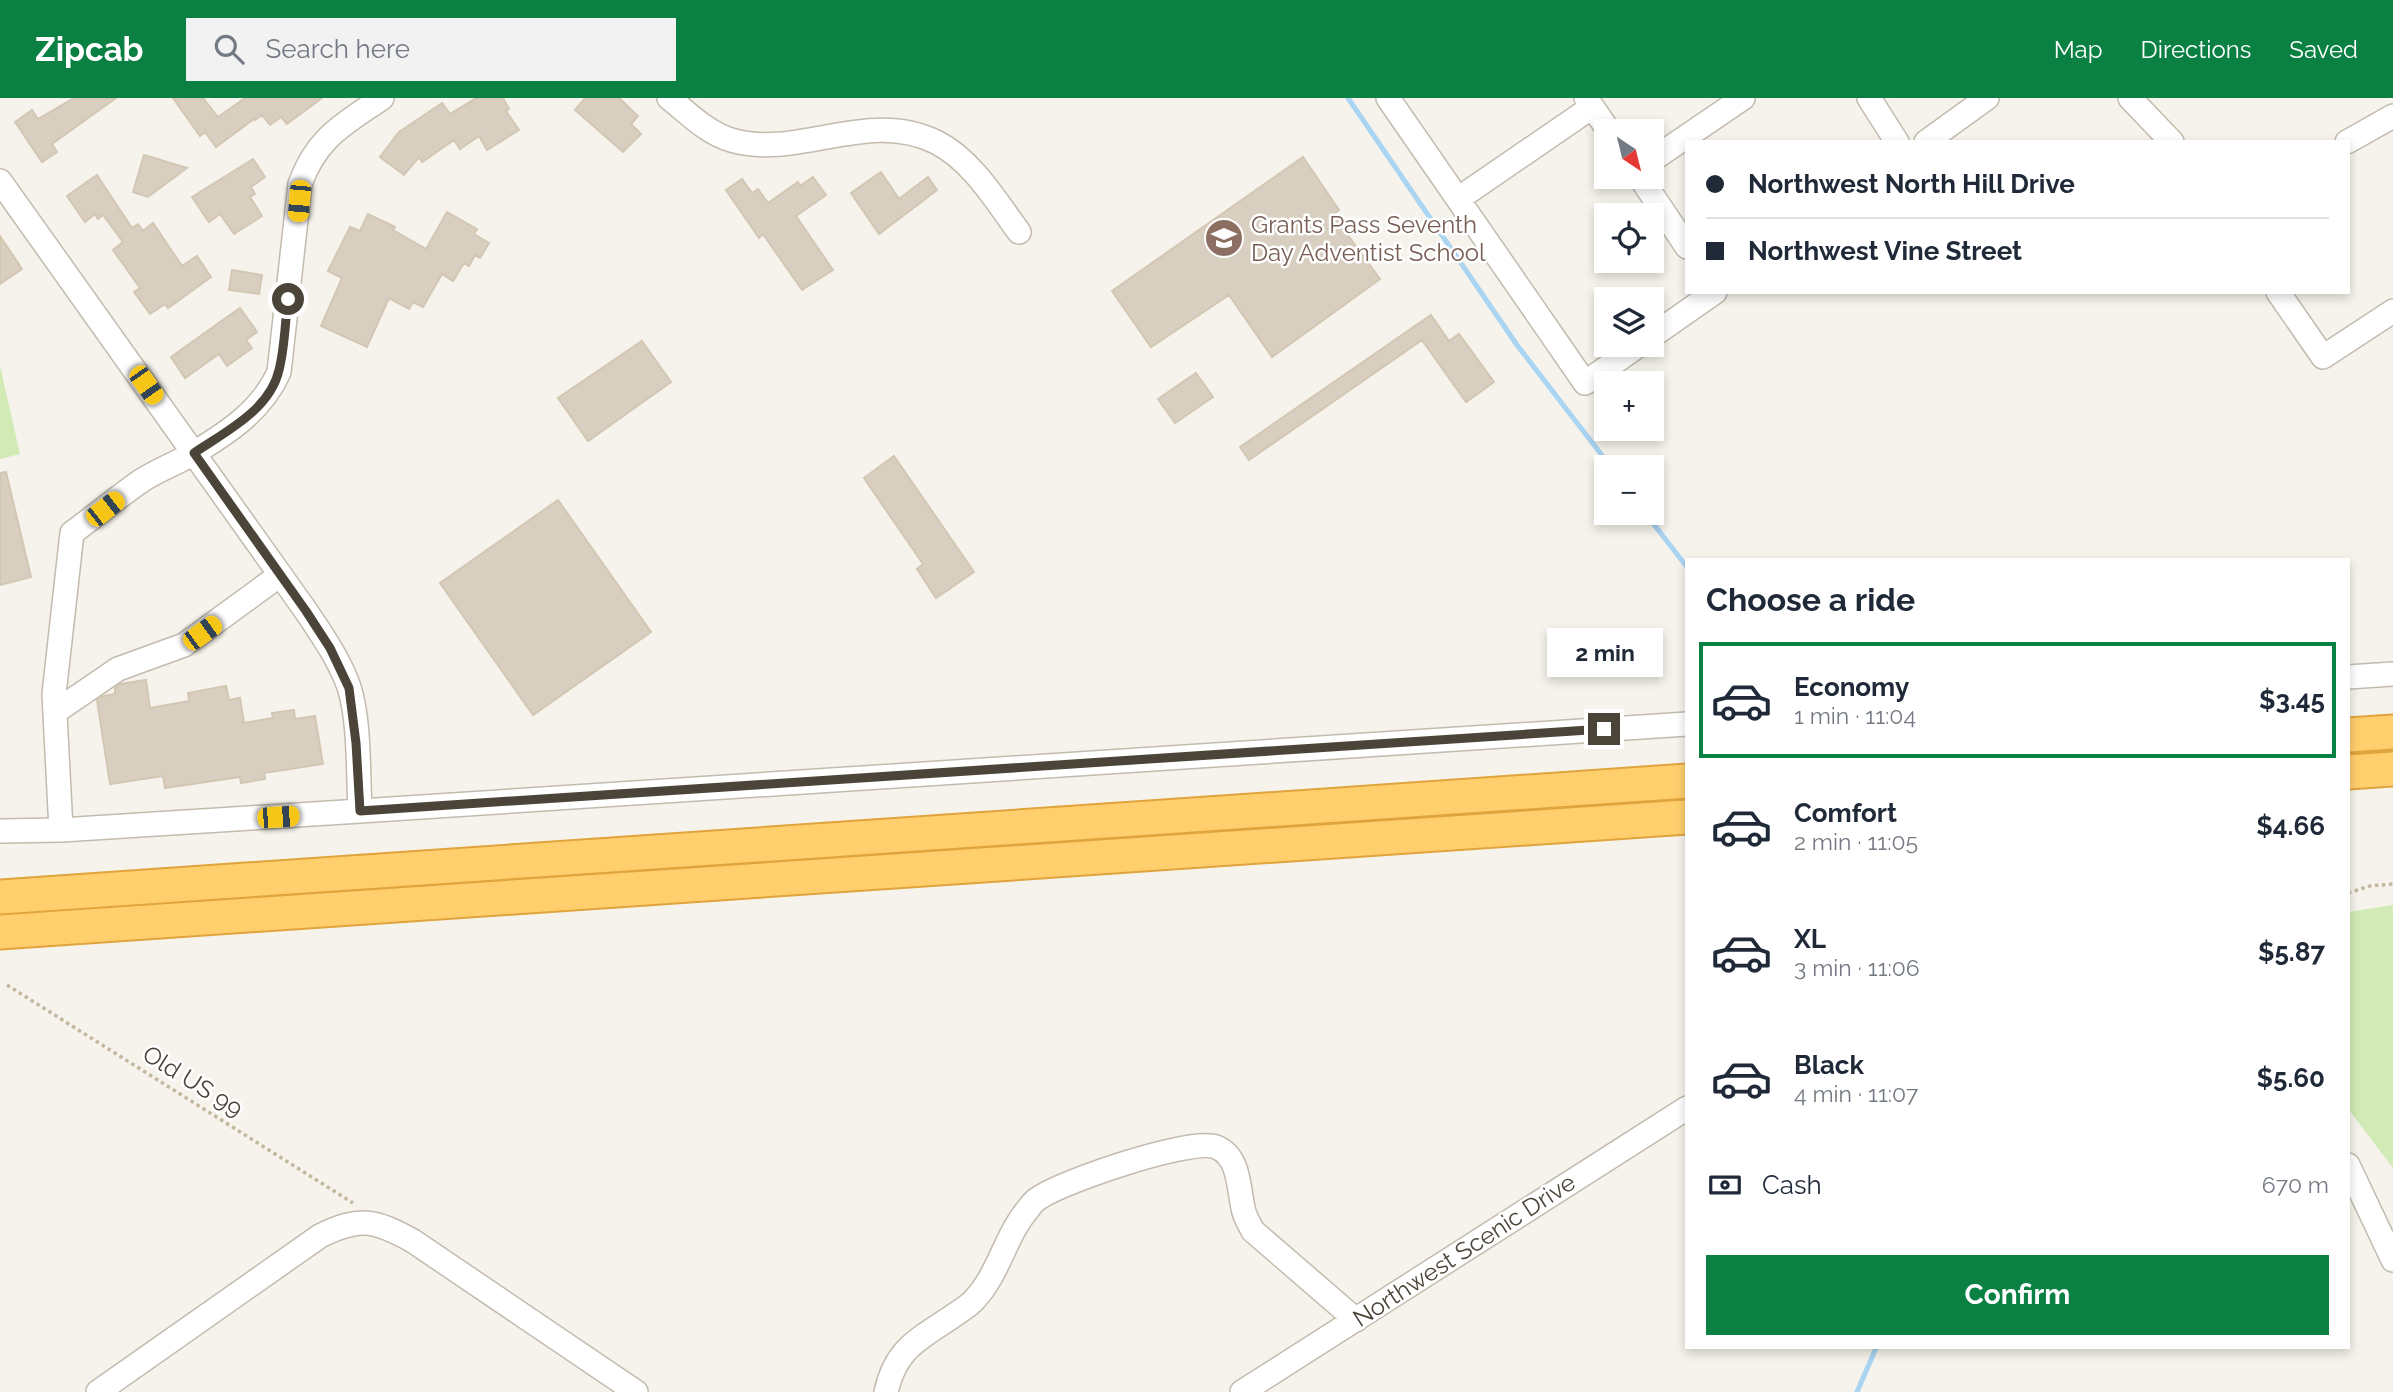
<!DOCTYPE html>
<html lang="en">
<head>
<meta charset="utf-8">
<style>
	:root { --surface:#fff; --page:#f2f2f3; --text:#1f2937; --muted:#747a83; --line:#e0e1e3; --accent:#0b8043 }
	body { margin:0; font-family:Raleway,sans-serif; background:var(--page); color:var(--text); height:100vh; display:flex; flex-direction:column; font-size:26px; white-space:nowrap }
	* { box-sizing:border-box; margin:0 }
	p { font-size:23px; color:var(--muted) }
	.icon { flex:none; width:38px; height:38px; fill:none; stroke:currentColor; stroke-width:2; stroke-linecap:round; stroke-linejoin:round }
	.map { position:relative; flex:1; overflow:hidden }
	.sheet { position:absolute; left:1685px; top:460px; width:665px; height:791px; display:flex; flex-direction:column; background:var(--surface); border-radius:0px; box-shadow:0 4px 10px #0003 }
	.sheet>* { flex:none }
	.top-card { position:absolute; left:1685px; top:42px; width:665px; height:154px; border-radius:0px; box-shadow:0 4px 10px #0003; display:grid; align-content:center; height:154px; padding:0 21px; background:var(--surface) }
	.needle { width:46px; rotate:145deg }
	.controls { position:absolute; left:1594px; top:21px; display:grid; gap:14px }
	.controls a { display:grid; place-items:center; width:70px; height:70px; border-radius:0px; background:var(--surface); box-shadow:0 4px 10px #0003; font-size:35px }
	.end { position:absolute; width:32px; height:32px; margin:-16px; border:9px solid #4b4439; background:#fff; box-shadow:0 0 0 4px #fff }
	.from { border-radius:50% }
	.bubble { position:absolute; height:49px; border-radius:0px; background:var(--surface); box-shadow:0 4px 10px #0003; font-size:23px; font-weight:700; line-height:49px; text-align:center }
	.car { position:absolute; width:21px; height:42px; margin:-21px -10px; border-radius:9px; box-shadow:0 0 5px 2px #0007; background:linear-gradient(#f5c518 24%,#345 0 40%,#f5c518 0 76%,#345 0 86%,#f5c518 0) }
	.top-card b { display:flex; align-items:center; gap:24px; height:66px; font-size:26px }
	.top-card b+b { border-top:2px solid var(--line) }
	.top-card i { width:18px; height:18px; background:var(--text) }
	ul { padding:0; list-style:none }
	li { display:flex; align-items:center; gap:21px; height:116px; margin:0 14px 10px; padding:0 7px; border:4px solid transparent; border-radius:0px }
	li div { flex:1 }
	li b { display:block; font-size:26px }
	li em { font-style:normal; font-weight:700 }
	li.selected { border-color:var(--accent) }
	li>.icon { width:63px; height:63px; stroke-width:1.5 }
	h2 { padding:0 21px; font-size:32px; line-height:84px }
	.pay { display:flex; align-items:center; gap:18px; height:77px; padding:0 21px; font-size:26px }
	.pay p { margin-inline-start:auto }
	.cta { display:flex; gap:14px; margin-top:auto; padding:14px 21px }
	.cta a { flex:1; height:80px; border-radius:0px; background:var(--accent); color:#fff; font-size:28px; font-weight:700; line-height:80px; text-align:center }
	header { display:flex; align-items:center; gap:42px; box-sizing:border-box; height:98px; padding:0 35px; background:var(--accent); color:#fff }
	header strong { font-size:33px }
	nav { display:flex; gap:38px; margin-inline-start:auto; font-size:24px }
	.search { width:490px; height:63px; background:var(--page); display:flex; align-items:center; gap:18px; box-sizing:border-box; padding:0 24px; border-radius:0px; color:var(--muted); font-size:26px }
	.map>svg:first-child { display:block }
	.green { fill:#d2eab5 }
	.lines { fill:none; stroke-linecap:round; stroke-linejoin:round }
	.stream { stroke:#a9d4f2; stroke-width:5 }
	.building { fill:#d8cfc1; stroke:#d3c7b4; stroke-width:2 }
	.minor-casing { stroke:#c2bbae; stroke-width:26 }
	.highway-casing { stroke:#e0a43c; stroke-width:37 }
	.path { stroke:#c4b79f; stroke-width:3.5; stroke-dasharray:3.5 3.5; stroke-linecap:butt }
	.minor { stroke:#fff; stroke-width:23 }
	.highway { stroke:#ffcf6e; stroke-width:33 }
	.route { stroke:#4b4439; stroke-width:9 }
	.labels { text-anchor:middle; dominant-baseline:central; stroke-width:5; stroke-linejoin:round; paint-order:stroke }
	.education-label { font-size:24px; fill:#785e54; stroke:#fff; text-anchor:start }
	.street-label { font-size:24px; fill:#4b4439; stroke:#fff }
</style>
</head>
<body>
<header>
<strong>Zipcab</strong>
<div class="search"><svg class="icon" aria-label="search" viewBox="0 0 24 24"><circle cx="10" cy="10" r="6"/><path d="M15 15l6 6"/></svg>Search here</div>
<nav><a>Map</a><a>Directions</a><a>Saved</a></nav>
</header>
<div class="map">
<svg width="2393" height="1294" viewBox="0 0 2393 1294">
	<rect width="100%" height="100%" fill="#f6f3ec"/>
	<!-- green -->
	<path class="green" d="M0,268L20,356L0,361Z
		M2393,807V1070L2349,1012L2348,814Z"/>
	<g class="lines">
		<!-- stream -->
		<path class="stream" d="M1348,0L1517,247L1611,369
			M1645,415L1687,469
			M1857,1294L1876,1250"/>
	</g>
	<!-- building -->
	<path class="building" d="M74,0H116L52,46L57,54L42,64L15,24L32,12L38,21Z
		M173,0H203L218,19L245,0H322L287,26L281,19L270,27L262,17L255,22L254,21L216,49L205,34L200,38Z
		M476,0H503L509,11L506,13L519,32L487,52L479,38L460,51L454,42L422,64L419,59L404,77L380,59L399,34L442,5L450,16Z
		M585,0H619L638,18L631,26L641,36L623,54L575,12Z
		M144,57L187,70L148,99L133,94Z
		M1303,59L1339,112L1333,117L1380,181L1272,259L1229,197L1151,249L1112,193Z
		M253,61L265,79L251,89L255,96L250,99L262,118L234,136L220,116L209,124L192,99Z
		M881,74L899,101L928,79L937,92L879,136L851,95Z
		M97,77L132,130L138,126L143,133L153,125L182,168L197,158L211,179L168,210L165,206L150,216L134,194L140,190L113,152L123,144L103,117L98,121L95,116L85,124L67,98Z
		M813,79L826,97L796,118L833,172L802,192L763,136L759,140L726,92L742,81L752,95L758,91L768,105L798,84L800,88Z
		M447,114L477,131L474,136L489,145L480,160L475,157L469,168L464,165L453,183L442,176L423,209L413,204L409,211L389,200L367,249L321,228L342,180L328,173L350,129L360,133L368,116L395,129L393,132L426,151Z
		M0,138L22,171L0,186Z
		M232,172L262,177L259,196L229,192Z
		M240,210L257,234L246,242L252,250L227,268L219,256L185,280L171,259Z
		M1431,217L1449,243L1459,236L1494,284L1466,304L1422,242L1249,362L1240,349Z
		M642,243L671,284L588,343L558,300Z
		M1196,275L1213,299L1175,325L1158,301Z
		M894,358L974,474L936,500L917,471L923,466L864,380Z
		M6,374L31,479L0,487V375Z
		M558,402L651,534L533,617L440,485Z
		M146,582L150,610L189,603L188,595L226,588L229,602L240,600L244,625L273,620L272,615L294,612L295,621L315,618L323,666L264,675L265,681L241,685L240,679L165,690L163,678L110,686L97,602L104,598L115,596V590L120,586Z"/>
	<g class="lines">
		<defs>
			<path id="minor" d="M669,0C688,15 707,35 731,42C798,62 868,10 936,44C972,62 996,103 1019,134
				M1388,0L1585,285L1639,247
				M1586,0L1609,33
				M1869,0L1897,44
				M2130,0L2172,44
				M1926,44L1987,0
				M2347,44L2393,18
				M1652,62L1743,0
				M1640,79L1687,149
				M0,83L306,513C322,537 339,561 349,589C360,623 358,677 360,713
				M1458,101L1592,9
				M2278,194L2323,259L2393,213
				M1652,238L1715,194
				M2348,579L2393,576
				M55,614L118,571L184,547L280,477
				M61,732L54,596L72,435C95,418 118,399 141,383C158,372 177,365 194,355C229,334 262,312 279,274L300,86C317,39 343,27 382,0
				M0,733L61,732L360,713L1687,626
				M2348,1067L2393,1162
				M98,1294L320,1138C360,1118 375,1122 413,1143L636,1294
				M886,1294C896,1250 918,1242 953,1218C960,1213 969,1208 974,1202C999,1176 1005,1138 1028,1111C1031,1107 1035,1102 1039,1100C1061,1084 1192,1039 1216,1049C1241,1059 1238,1092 1244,1114C1246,1121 1250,1127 1253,1133L1356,1222
				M1242,1294L1687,1010"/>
			<path id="highway" d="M2348,637L2393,634
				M2348,674L2393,671
				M0,799L1687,683
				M0,834L1687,719"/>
		</defs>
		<!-- minor casing -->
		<use href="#minor" class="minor-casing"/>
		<!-- highway casing -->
		<use href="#highway" class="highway-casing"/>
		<!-- path -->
		<path class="path" d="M2348,795L2370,788L2393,786
			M7,887L353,1105"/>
		<!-- minor -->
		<use href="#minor" class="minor"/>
		<!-- highway -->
		<use href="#highway" class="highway"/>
	</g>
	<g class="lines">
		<!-- route -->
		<path class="route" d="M288,201C285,224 285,249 279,272C270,312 225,334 194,355L306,513L330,550L349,590L356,645L360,713L1604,631"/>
	</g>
	<!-- icons -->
	<defs>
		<symbol id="school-disc" viewBox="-11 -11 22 22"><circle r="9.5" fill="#8d6e63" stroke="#fff"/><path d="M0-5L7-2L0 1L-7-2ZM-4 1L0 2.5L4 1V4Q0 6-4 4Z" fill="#fff"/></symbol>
	</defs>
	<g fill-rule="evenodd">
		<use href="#school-disc" x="1202" y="118" width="44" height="44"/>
	</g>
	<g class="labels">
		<!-- education labels -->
		<g class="education-label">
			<text x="1251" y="126">Grants Pass Seventh<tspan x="1251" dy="28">Day Adventist School</tspan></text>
		</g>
		<!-- street labels -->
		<g class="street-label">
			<text transform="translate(193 983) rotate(32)">Old US 99</text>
			<text transform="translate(1464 1152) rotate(-33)">Northwest Scenic Drive</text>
		</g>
	</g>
</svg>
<div class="controls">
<a><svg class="needle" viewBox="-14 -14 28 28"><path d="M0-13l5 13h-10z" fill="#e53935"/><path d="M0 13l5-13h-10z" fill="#747a83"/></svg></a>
<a><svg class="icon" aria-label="locate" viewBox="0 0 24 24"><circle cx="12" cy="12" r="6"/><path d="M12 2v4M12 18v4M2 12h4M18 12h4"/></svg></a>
<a><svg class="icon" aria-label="layers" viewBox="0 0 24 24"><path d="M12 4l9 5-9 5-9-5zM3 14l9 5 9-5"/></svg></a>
<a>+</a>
<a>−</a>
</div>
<i class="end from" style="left:288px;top:201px"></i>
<i class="end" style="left:1604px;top:631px"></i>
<div class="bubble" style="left:1547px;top:530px;width:116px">2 min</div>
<i class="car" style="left:299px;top:103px;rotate:185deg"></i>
<i class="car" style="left:146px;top:287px;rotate:145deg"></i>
<i class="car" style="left:105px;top:411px;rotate:52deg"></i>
<i class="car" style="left:202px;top:535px;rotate:54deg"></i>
<i class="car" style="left:278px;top:719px;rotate:86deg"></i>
<div class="top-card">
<b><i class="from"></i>Northwest North Hill Drive</b>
<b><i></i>Northwest Vine Street</b>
</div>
<section class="sheet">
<h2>Choose a ride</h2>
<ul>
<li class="selected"><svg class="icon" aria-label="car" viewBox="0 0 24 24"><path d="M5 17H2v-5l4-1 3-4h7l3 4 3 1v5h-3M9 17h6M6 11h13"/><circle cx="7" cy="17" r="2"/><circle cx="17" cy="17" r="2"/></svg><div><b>Economy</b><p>1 min · 11:04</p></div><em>$3.45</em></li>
<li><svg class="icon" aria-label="car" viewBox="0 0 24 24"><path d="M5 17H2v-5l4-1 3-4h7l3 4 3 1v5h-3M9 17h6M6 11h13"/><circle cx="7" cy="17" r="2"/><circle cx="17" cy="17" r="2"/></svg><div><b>Comfort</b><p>2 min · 11:05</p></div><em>$4.66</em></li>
<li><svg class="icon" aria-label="car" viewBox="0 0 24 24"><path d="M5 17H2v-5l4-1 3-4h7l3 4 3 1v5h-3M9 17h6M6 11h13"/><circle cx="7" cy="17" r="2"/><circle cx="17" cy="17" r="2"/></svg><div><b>XL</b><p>3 min · 11:06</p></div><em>$5.87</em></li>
<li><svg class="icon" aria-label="car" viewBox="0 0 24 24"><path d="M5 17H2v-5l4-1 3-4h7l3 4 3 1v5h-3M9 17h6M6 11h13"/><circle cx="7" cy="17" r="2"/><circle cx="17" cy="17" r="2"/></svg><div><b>Black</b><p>4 min · 11:07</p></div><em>$5.60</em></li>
</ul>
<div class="pay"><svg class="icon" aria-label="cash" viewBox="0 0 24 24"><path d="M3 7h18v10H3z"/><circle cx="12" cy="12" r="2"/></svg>Cash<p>670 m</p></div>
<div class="cta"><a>Confirm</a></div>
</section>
</div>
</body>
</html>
